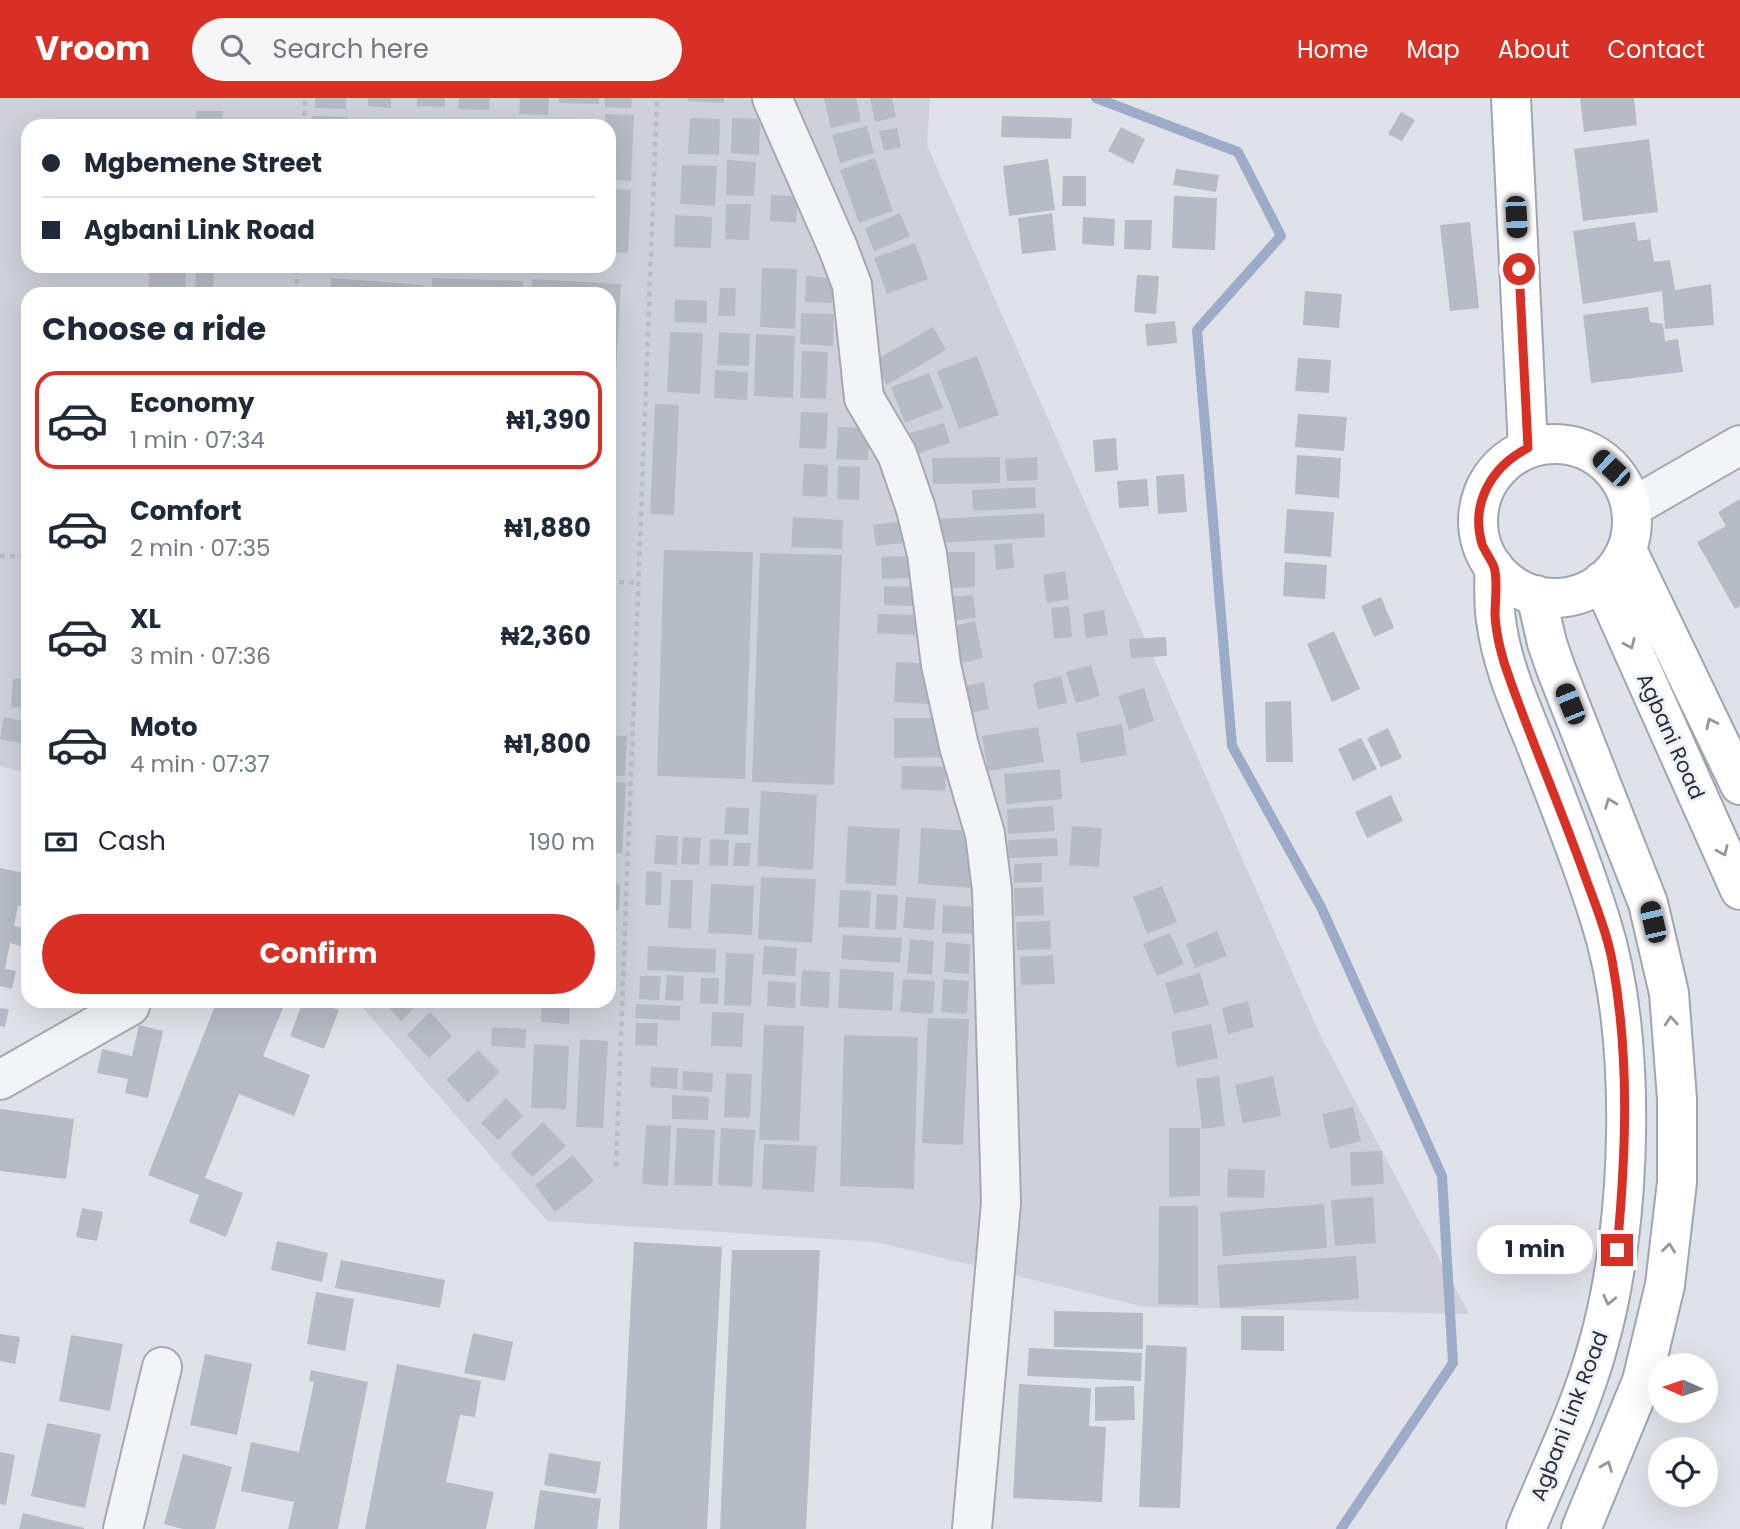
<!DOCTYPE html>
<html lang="en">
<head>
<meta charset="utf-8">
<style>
	:root { --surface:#fff; --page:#f6f6f7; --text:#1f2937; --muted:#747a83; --line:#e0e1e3; --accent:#d93025 }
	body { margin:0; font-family:Poppins,sans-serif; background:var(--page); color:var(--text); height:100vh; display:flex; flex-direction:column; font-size:26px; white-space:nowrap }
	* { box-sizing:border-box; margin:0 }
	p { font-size:23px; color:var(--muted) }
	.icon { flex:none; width:38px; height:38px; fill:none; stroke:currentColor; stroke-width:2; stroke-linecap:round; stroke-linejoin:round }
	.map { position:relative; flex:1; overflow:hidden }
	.sheet { position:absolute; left:21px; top:189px; width:595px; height:721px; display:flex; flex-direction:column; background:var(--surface); border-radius:21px; box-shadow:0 7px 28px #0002 }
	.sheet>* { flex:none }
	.hud { position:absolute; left:21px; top:21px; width:595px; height:154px; border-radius:21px; box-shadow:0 7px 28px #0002; display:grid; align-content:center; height:154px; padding:0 21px; background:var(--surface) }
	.needle { width:46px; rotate:273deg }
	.controls { position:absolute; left:1648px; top:1255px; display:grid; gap:14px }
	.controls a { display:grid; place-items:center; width:70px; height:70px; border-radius:50%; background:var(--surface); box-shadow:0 7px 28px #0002; font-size:35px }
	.end { position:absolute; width:32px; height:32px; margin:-16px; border:9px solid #d93025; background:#fff; box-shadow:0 0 0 4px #fff }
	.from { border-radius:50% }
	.bubble { position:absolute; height:49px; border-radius:24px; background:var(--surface); box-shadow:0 7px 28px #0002; font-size:23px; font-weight:700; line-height:49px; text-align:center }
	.car { position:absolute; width:21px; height:42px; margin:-21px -10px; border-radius:9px; box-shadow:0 0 5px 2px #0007; background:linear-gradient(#222 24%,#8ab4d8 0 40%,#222 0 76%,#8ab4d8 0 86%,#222 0) }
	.hud b { display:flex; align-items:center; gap:24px; height:66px; font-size:26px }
	.hud b+b { border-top:2px solid var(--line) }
	.hud i { width:18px; height:18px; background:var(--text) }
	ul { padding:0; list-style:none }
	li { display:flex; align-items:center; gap:21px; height:98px; margin:0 14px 10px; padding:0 7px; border:4px solid transparent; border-radius:21px }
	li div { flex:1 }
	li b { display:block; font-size:26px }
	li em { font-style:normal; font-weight:700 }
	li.active { border-color:var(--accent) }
	li>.icon { width:63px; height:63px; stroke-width:1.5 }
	h2 { padding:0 21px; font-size:32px; line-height:84px }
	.pay { display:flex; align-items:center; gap:18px; height:77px; padding:0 21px; font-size:26px }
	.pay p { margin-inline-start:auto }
	.action { display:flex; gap:14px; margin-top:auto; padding:14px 21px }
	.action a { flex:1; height:80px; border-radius:42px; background:var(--accent); color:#fff; font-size:28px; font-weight:700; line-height:80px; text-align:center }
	header { display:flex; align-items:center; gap:42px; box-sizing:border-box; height:98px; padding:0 35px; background:var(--accent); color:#fff }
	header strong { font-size:33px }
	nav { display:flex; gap:38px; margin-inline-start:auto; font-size:24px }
	.search { width:490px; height:63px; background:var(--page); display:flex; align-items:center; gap:18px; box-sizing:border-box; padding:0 24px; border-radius:38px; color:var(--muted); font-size:26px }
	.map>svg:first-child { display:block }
	.built { fill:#ced1da; fill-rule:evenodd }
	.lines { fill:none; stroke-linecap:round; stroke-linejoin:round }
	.stream { stroke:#9cacc8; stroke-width:10 }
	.building { fill:#b7bbc5 }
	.minor-casing { stroke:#a5a9b3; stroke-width:42 }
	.major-casing { stroke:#a0a5b4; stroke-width:42 }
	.path { stroke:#babdc3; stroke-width:4.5; stroke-dasharray:5 5; stroke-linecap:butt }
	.minor { stroke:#f3f4f7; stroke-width:38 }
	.major { stroke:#fff; stroke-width:38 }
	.oneway { stroke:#94979f }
	.route { stroke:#d93025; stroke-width:9 }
	.labels { text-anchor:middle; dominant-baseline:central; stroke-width:6; stroke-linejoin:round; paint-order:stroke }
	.street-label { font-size:21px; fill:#292f3f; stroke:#eff1f6 }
</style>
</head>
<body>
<header>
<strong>Vroom</strong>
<div class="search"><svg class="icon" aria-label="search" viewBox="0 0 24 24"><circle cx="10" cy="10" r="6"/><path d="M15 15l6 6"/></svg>Search here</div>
<nav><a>Home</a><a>Map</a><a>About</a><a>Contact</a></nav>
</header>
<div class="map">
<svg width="1740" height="1431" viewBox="0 0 1740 1431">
	<rect width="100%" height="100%" fill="#e0e2e9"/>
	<!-- built -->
	<path class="built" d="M0,0H930L927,47L1321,939L1469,1216L1145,1209L876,1144L547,1123L357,903H609V196H28V675L0,668ZM28,28H609V168H28Z"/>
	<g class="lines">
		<!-- stream -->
		<path class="stream" d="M1096,0L1238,54L1281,138L1197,232L1232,648L1321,809L1442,1078L1453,1265L1341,1431"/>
	</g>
	<!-- building -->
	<path class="building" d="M315,0H346V11L315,10Z
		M368,0H391V10L368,8Z
		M417,0H445V9L417,8Z
		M459,0H490L489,12L458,11Z
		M520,0H549L548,17L519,16Z
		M559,0H599V6L559,5Z
		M605,0H632L631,10L605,9Z
		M688,0H724V5L688,3Z
		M824,0H856L861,23L831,30Z
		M870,0H892L896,19L875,24Z
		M1580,0H1634L1637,27L1584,34Z
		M196,13H223L222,28H196Z
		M1401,14L1415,22L1402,43L1388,36Z
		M605,16L634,17L631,83L609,82V28H605Z
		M312,18L348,19L347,28H312Z
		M1002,18L1072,20L1071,41L1001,39Z
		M690,20L720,21L719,57L688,56Z
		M732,20L760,21L759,57L731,55Z
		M867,28L874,55L840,65L832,37Z
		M1121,29L1145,41L1133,66L1108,53Z
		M897,30L901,49L884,53L879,33Z
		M1649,41L1658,114L1583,123L1574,51Z
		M875,60L893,113L859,125L840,72Z
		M1048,61L1055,112L1009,118L1003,68Z
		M727,62L756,64L754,98L726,97Z
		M682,67L717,68L715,108L680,106Z
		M1176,71L1219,77L1216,94L1173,87Z
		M1063,78H1086V108H1062Z
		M609,91L631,92L628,155L609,154Z
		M771,97L798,98L796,125L770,123Z
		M1174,98L1217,100L1215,152L1172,150Z
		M726,106H751L749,142L725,141Z
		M900,115L910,138L874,153L865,130Z
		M1052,115L1056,152L1022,156L1018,120Z
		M675,117L712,119L711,150L674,149Z
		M1083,119L1115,121L1114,148L1082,146Z
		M1125,122H1152L1151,152L1124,151Z
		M1470,124L1479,210L1450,213L1440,127Z
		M1635,124L1638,143L1650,141L1654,164L1670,162L1675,192L1711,186L1714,227L1665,231L1662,193L1583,206L1573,133Z
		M915,145L928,181L887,196L874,160Z
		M149,168H186L185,196H149Z
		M196,168H214L213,196H195Z
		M762,170L797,171L795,231L760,229Z
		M1137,177L1159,178L1156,216L1134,214Z
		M806,178L833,180L832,205L805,204Z
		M331,180L423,187V196H330Z
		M432,180L523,183V196H432Z
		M532,181L621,186L614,308L609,307V196H531Z
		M720,190H736L735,218H718Z
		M1305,193L1342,196L1339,230L1303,227Z
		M675,201L707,203V225L674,224Z
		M1648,209L1650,224L1663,226L1665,243L1678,241L1683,274L1591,285L1583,217Z
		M801,215L834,216L833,248L800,246Z
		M1175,223L1177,245L1147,248L1145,226Z
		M933,229L946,252L887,287L874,263Z
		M670,234L703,235L700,296L667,294Z
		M719,234L750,236L749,268L717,267Z
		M756,236L795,238L793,300L754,298Z
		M802,253L828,254L826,301L800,300Z
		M977,258L999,317L959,331L937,273Z
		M1298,260L1331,262L1329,295L1295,293Z
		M715,272L748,274L747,302L714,300Z
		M929,275L943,310L905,325L891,289Z
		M655,306L679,307L674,417L650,416Z
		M801,314L828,315L826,351L799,350Z
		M1298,316L1347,319L1344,353L1295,349Z
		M944,325L950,345L916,356L910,335Z
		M838,329L870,330L868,362L836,361Z
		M1116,340L1118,372L1095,374L1093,342Z
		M1297,357L1341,360L1339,400L1295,396Z
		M1000,359V385L933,386L932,360Z
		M1037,359L1038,382L1007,383L1005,361Z
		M804,366L828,367L827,399L802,398Z
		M838,368L860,369L859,402L837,401Z
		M1184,376L1187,414L1158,416L1156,378Z
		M1147,381L1149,408L1119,410L1117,383Z
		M1035,389L1036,410L973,413L972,392Z
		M1740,401V508L1735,511L1697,444L1726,428L1718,414Z
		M1287,411L1334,414L1331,459L1284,455Z
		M1044,415L1045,439L939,445L938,421Z
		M793,419L843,422L842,451L791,449Z
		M902,423L905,445L876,448L873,427Z
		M1012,445L1014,470L996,472L994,447Z
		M664,452L753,454L745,681L657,678Z
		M945,454H975V489L945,490Z
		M760,455L842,457L834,687L752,684Z
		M911,458L912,480L882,481L881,459Z
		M1285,464L1327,467L1325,501L1283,498Z
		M1065,473L1069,501L1047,505L1043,477Z
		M884,488L912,489V508L884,507Z
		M22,489H28V543H21Z
		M973,497L976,520L950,523L947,499Z
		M1381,499L1394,530L1374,539L1361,508Z
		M1069,508L1072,539L1054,541L1051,510Z
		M1104,512L1108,537L1086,540L1083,516Z
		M878,516L916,517L915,537L877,535Z
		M975,523L983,560L958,566L949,529Z
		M1334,533L1360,591L1332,604L1307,546Z
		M1166,539L1167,558L1131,560L1129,541Z
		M896,564L932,566L930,606L894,604Z
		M1091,567L1100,598L1076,605L1066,574Z
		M1061,578L1067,605L1038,611L1033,585Z
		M13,581H28V610L11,609Z
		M984,584L989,611L961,617L956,590Z
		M1144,590L1154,623L1129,632L1118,598Z
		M1291,603L1293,664H1266L1265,604Z
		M4,619L28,624V647L0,641Z
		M894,620H946V659L894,660Z
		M1122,626L1127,657L1081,665L1076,635Z
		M1038,629L1044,664L988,673L982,638Z
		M1388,630L1402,660L1381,669L1367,640Z
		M609,637L627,638L625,678L609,677Z
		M1361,640L1377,671L1353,683L1338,651Z
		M902,668L946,669L945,693L901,691Z
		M1060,671L1062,701L1006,706L1004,676Z
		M609,684L626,685L622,755L609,754Z
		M761,693L817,697L813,772L757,768Z
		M1391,697L1403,723L1367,740L1355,714Z
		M1053,708L1055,733L1008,736L1007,711Z
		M726,709L749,710L748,737L724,736Z
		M848,728L900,731L896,788L845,785Z
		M1072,728L1102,730L1099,769L1069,767Z
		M921,730L977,733L973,790L918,786Z
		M656,737L678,738L677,767L654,766Z
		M683,739L701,740L699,767L681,766Z
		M1057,740L1058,758L1009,760L1008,742Z
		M710,741L729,742L728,768L709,767Z
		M735,745H751L749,768H733Z
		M1042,765V784L1014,785V766Z
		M0,770L24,775L22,785L28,786V809L18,807L14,828L24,830L21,848L10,845L5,871L16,873L12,891L0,888Z
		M646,773L662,774L661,807H645Z
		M761,779L816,781L812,845L758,841Z
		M671,782H693L691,831L668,830Z
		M609,785L620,786L619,813H609Z
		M711,786L754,788L752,837L708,835Z
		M1162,788L1177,824L1147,836L1133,799Z
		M1043,789L1044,817L1015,818L1014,790Z
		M840,792L871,793L869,830L838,829Z
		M877,796L898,797L896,832L875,831Z
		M906,799L936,801L934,832L903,830Z
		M943,807L975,809L974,836L942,835Z
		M1050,823L1051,851L1017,852L1016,824Z
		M1217,833L1227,858L1195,870L1186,846Z
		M1170,835L1184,866L1157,878L1143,846Z
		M843,837L902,840L900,865L841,861Z
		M910,841L934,843L932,877L907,875Z
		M946,844L970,846L969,876L944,874Z
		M648,848L716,851L715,875L647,872Z
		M764,848L797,850L795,878L762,876Z
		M726,855L754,856L751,908L724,907Z
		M1053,857L1055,886L1021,887L1020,859Z
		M840,871L894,874L892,913L838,910Z
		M802,872L830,874L829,910L800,908Z
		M1200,875L1209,907L1174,916L1165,885Z
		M667,877L684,878L683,903L665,902Z
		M640,878H661L659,902L639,901Z
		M701,880H719L718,906L700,905Z
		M903,881L935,883L933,916L900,914Z
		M943,881L969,883L967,916L941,914Z
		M768,883L796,885L795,910L767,908Z
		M217,903H286L263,958L310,977L294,1018L239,996L205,1080L243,1095L226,1139L189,1124L199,1097L148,1077Z
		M303,903H315L339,912L324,951L290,938Z
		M395,903H419L420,904L401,923L388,909Z
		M542,903H570L569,926L541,924Z
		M1248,903L1254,929L1228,936L1222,910Z
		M636,906L680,908V923L635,920Z
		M0,910L9,911L5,929L0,928Z
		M430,914L452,938L429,960L407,937Z
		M712,914L744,915L742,949L711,948Z
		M928,920L969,921L963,1047L922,1045Z
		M636,925H658L657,948L635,947Z
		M1211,926L1218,960L1177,969L1171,934Z
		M139,927L163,933L148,1000L125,995L128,981L97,975L102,951L132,958Z
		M764,927L804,928L799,1043L759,1042Z
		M492,929L526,931L525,950L491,948Z
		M844,937L918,939L914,1091L840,1088Z
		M580,941L608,943L603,1030L576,1029Z
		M534,946L569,948L566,1011L531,1010Z
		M478,952L500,974L468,1005L446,982Z
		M651,969L678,970L677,991L650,989Z
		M683,973L713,975L712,994L682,992Z
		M726,975L752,976L750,1020L724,1019Z
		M1219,978L1225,1028L1202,1031L1196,981Z
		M1273,978L1281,1018L1243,1025L1235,987Z
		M672,997L709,999L708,1022L672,1021Z
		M506,1000L523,1018L498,1042L481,1025Z
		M1353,1009L1361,1043L1330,1051L1322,1016Z
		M0,1011L74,1021L66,1081L0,1073Z
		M543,1024L566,1048L532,1079L510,1056Z
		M646,1027L671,1028L668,1088L642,1086Z
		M677,1030L715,1032L712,1088L674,1087Z
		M721,1030L755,1032L752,1089L718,1087Z
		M1169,1030H1200V1098L1169,1099Z
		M764,1046L817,1048L814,1094L762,1091Z
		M1382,1053L1384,1086L1351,1088L1350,1054Z
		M573,1057L594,1083L555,1114L535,1087Z
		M1228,1071L1265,1072L1264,1100L1227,1099Z
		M1373,1099L1376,1145L1335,1148L1331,1102Z
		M1324,1106L1327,1150L1223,1158L1220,1114Z
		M1159,1108H1198V1207L1158,1206Z
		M82,1110L103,1114L97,1143L76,1139Z
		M277,1143L328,1155L322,1184L271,1172Z
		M634,1144L722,1149L707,1431H619Z
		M732,1152H820L806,1431H720Z
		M1356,1158L1359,1201L1220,1210L1217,1167Z
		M341,1162L445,1182L440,1210L335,1190Z
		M316,1194L354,1201L345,1253L307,1246Z
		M1054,1213L1143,1215V1251L1054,1249Z
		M1241,1218H1284V1253L1241,1252Z
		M473,1235L513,1244L505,1283L464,1275Z
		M0,1236L20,1239L15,1266L0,1263Z
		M71,1237L123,1246L110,1313L59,1303Z
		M1146,1247L1187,1249L1180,1410L1139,1409Z
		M1029,1250L1142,1255L1141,1283L1027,1278Z
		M205,1256L252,1266L237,1337L190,1327Z
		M397,1266L481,1283L475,1319L460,1317L446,1384L494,1394L486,1431H365Z
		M311,1272L368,1284L338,1431H288L294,1404L241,1393L251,1344L299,1354L314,1284L309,1283Z
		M1019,1286L1091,1290L1089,1328L1106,1329L1102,1404L1013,1400Z
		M1134,1288L1135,1322L1095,1323V1289Z
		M47,1325L101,1336L85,1410L31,1398Z
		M0,1354L15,1357L6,1407L0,1406Z
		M549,1355L601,1364L596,1396L544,1387Z
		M183,1356L232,1369L215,1431H183L164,1426Z
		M540,1392L601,1401L597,1431H534Z
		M23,1415L84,1430V1431H19Z"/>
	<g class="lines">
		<defs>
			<path id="minor" d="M772,0L838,150L852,187L864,300L897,356L916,411L927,456L941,567L959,648L985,736L992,792L1001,1105L972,1431
				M1631,410L1740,347
				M0,982L130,908
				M123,1431L162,1269"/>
			<path id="major" d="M1511,0L1528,350
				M1478 423a77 77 0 1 1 154 0a77 77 0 1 1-154 0Z
				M1628,454L1740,687
				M1494,469C1495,487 1493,505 1496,522C1502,570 1523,613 1540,657C1561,711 1583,766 1600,821C1638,939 1632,1126 1599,1244C1582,1308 1551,1370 1526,1431
				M1602,483L1740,792
				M1536,497L1547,545L1556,571L1648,805L1669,895L1677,1001V1084L1665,1187L1642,1283L1581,1431"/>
		</defs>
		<!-- minor casing -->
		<use href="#minor" class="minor-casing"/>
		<!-- major casing -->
		<use href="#major" class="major-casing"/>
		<!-- path -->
		<path class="path" d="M304,28L305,0
			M296,196L297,168
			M0,458L28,459
			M609,484L639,485
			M616,1068L657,0"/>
		<!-- minor -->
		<use href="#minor" class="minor"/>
		<!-- major -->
		<use href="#major" class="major"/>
	</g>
	<!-- one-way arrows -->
	<defs><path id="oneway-chevron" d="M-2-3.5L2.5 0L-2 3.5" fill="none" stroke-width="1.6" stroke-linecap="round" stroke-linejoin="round" transform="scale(1.75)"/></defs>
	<g class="oneway">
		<use href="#oneway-chevron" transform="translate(1630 546) rotate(66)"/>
		<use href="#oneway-chevron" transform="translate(1711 625) rotate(-115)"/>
		<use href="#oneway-chevron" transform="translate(1610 705) rotate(-111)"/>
		<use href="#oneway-chevron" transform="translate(1723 753) rotate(66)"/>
		<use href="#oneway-chevron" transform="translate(1671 923) rotate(-94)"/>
		<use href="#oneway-chevron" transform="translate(1669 1150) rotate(-83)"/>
		<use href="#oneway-chevron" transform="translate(1609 1202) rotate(102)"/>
		<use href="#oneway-chevron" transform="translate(1607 1368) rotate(-68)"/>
	</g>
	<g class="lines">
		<!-- route -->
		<path class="route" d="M1519,171L1528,350C1492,368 1470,405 1482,446C1485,454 1491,461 1494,469C1498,480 1495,504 1495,517C1496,536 1502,561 1509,579C1533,647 1562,713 1586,781C1596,808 1607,835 1612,862C1630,958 1626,1056 1617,1152"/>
	</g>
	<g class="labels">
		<!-- street labels -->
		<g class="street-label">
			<text transform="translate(1671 638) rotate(66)">Agbani Road</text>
			<text transform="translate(1569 1318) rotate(-69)">Agbani Link Road</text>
		</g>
	</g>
</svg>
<div class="controls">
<a><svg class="needle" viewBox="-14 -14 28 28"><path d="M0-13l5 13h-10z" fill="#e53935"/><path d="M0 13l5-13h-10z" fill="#747a83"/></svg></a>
<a><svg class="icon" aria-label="locate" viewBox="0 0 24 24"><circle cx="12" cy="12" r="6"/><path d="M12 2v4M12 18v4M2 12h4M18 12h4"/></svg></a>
</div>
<i class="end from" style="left:1519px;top:171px"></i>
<i class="end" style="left:1617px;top:1152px"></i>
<div class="bubble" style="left:1477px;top:1127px;width:116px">1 min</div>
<i class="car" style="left:1516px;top:119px;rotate:177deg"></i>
<i class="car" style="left:1611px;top:370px;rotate:313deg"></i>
<i class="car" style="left:1570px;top:606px;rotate:338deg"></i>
<i class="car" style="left:1653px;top:824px;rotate:347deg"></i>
<div class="hud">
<b><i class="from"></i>Mgbemene Street</b>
<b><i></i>Agbani Link Road</b>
</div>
<section class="sheet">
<h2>Choose a ride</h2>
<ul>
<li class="active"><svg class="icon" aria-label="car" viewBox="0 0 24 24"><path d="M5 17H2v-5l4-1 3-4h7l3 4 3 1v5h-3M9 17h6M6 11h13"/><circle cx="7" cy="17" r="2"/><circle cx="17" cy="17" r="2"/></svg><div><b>Economy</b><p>1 min · 07:34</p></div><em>₦1,390</em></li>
<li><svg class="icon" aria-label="car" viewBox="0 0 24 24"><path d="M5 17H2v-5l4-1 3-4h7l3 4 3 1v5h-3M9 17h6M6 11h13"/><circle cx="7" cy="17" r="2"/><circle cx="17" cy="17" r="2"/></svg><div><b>Comfort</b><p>2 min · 07:35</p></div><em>₦1,880</em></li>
<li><svg class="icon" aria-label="car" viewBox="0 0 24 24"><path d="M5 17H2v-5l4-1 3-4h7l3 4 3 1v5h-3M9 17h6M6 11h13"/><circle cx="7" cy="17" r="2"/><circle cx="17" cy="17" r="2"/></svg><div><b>XL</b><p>3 min · 07:36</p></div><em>₦2,360</em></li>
<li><svg class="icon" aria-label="car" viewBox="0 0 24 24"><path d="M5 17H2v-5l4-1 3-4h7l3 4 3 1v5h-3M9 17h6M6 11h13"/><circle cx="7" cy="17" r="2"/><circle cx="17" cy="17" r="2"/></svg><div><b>Moto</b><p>4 min · 07:37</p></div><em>₦1,800</em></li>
</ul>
<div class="pay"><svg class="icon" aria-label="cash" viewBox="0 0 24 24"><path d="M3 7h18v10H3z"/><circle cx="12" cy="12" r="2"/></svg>Cash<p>190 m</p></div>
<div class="action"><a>Confirm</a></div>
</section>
</div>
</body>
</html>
